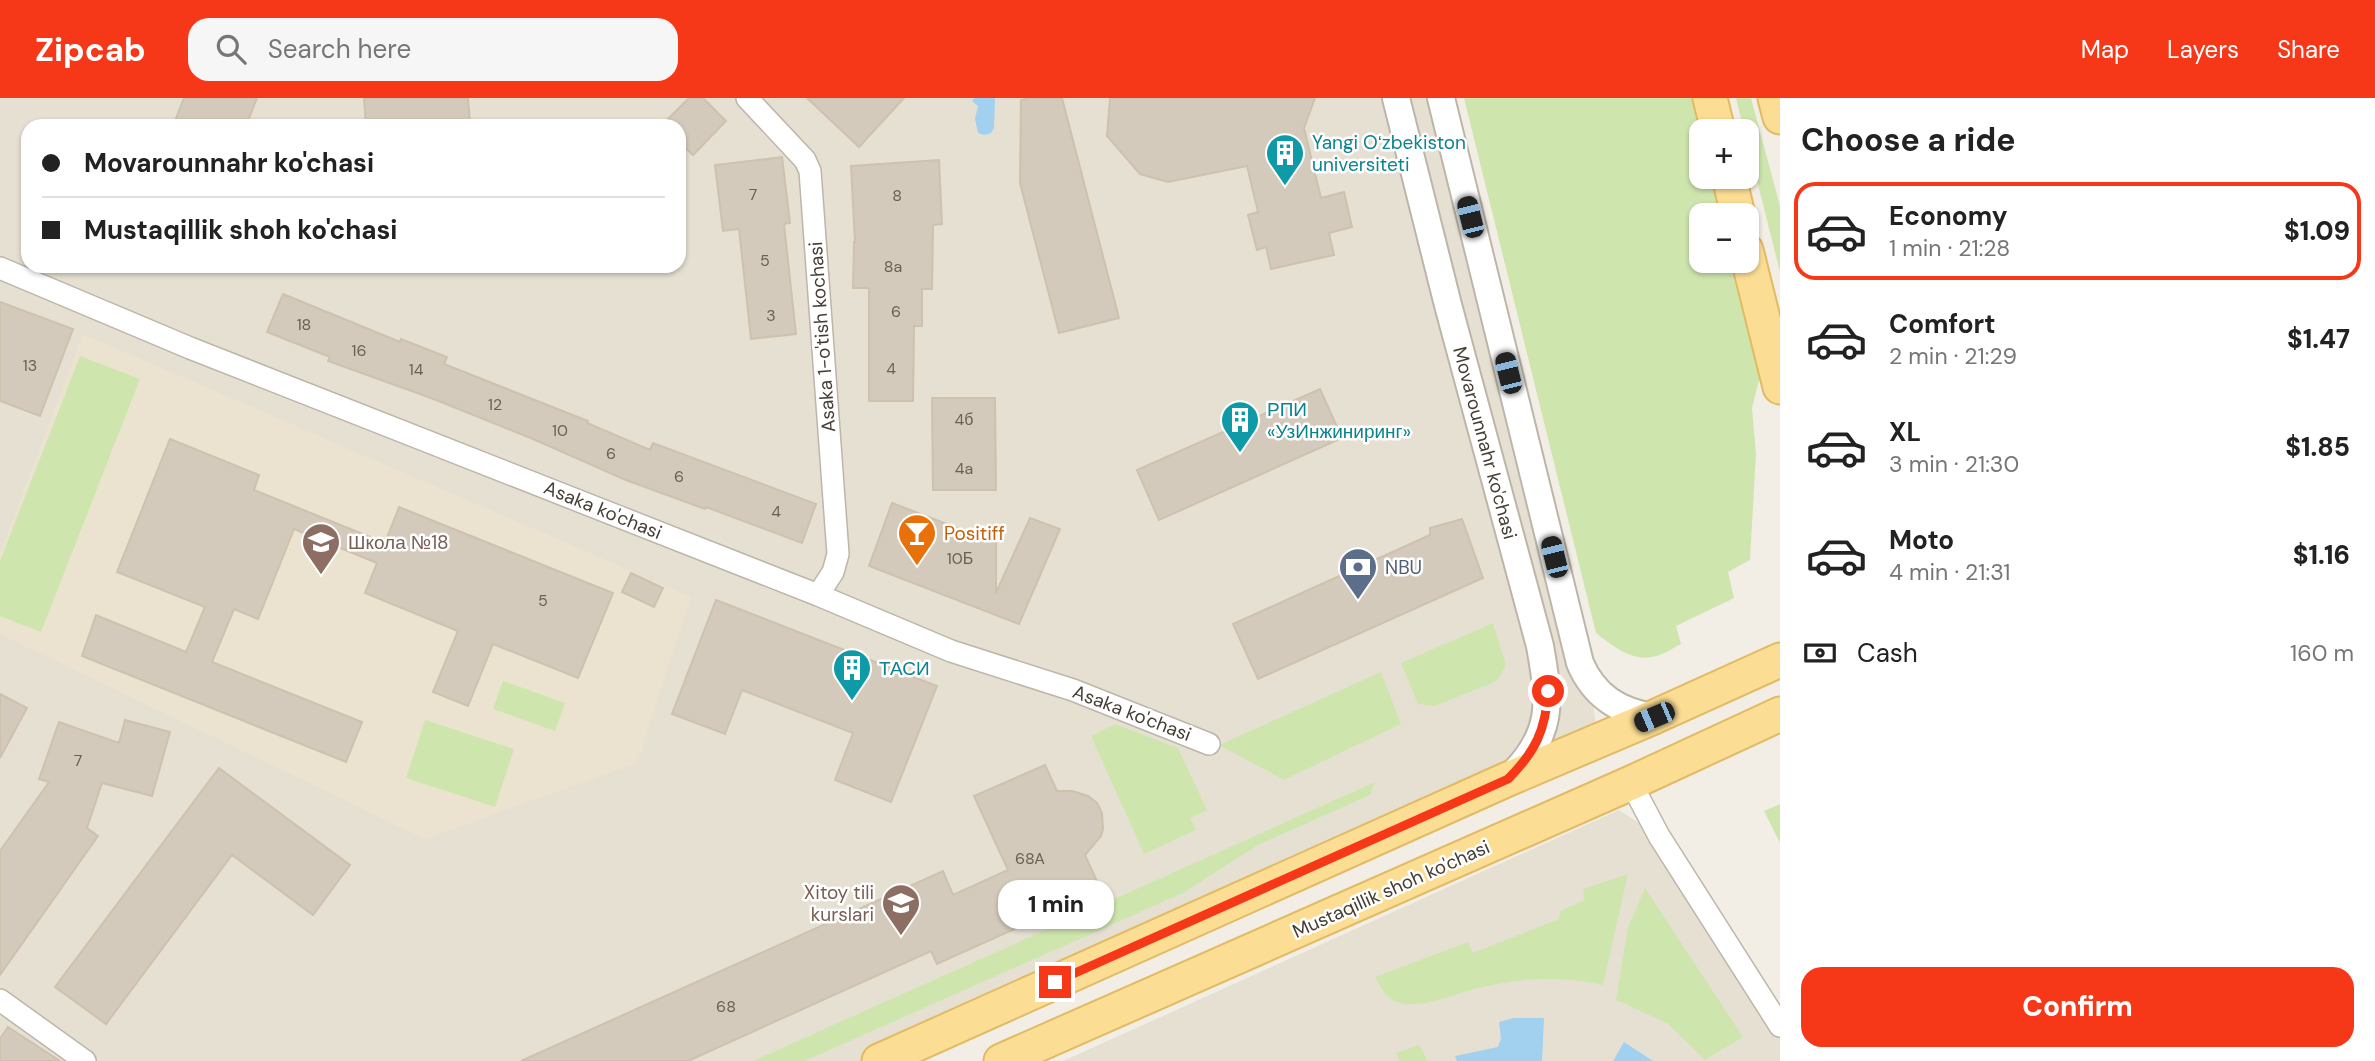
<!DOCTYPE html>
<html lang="en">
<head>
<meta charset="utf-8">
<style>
	:root { --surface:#fff; --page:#f6f6f6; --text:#222; --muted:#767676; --line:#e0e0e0; --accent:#f63718 }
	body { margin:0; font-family:"DM Sans",sans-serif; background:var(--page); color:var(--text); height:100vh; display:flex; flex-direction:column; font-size:26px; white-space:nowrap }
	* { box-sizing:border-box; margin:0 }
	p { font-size:23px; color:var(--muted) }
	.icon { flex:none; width:38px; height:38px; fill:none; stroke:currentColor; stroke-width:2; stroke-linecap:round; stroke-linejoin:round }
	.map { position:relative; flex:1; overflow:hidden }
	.panel { display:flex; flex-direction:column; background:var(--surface); width:595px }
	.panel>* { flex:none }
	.top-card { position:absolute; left:21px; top:21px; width:665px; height:154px; border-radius:21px; box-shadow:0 2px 5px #0004; display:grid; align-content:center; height:154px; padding:0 21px; background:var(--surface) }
	.tools { position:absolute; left:1689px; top:21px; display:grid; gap:14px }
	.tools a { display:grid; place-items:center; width:70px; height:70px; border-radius:14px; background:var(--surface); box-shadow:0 2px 5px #0004; font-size:35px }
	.end { position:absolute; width:32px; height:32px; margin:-16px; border:9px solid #f63718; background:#fff; box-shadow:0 0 0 4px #fff }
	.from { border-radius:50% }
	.bubble { position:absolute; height:49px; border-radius:21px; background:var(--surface); box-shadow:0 2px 5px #0004; font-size:23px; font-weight:800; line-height:49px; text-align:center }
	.car { position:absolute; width:21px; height:42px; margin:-21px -10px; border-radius:9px; box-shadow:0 0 5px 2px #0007; background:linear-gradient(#222 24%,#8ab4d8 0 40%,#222 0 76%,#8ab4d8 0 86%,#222 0) }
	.top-card b { display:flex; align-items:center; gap:24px; height:66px; font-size:26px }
	.top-card b+b { border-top:2px solid var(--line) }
	.top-card i { width:18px; height:18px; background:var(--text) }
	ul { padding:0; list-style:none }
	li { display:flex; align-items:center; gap:21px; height:98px; margin:0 14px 10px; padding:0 7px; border:4px solid transparent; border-radius:21px }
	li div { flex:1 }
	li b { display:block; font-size:26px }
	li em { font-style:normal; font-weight:800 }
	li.current { border-color:var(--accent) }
	li>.icon { width:63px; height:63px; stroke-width:1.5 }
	h2 { padding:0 21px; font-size:32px; line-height:84px }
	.pay { display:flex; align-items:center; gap:18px; height:77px; padding:0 21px; font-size:26px }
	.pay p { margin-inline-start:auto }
	.action { display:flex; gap:14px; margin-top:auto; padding:14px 21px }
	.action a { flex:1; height:80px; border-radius:21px; background:var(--accent); color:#fff; font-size:28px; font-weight:800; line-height:80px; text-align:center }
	header { display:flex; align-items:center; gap:42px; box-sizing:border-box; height:98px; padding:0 35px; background:var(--accent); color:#fff }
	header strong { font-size:33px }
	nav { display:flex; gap:38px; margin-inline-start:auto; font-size:24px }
	.search { width:490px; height:63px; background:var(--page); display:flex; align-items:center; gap:18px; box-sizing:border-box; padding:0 24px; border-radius:21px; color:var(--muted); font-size:26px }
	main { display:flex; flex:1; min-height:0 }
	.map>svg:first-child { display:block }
	.residential { fill:#e6e0d3; fill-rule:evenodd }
	.education { fill:#ebe3cf }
	.green { fill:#cee6ae }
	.water { fill:#a2d0ef }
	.building { fill:#d4cabb; stroke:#cec1ae; stroke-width:2 }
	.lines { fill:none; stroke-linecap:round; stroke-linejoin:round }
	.minor-casing { stroke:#bdb6a8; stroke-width:24 }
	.tertiary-casing { stroke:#bdb6a8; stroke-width:30 }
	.primary-casing { stroke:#e1ba64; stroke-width:37 }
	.minor { stroke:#fff; stroke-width:21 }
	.tertiary { stroke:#fff; stroke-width:26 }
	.primary { stroke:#fcdd94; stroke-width:33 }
	.route { stroke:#f63718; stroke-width:9 }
	.labels { text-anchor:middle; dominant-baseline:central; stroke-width:5; stroke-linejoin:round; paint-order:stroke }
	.number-label { font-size:16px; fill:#696156 }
	.culture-label { font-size:19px; fill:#0d838f; stroke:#fff; text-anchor:start }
	.street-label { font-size:19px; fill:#453e35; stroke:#fff }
	.food-label { font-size:19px; fill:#c56008; stroke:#fff; text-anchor:start }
	.education-label { font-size:19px; fill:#785e54; stroke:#fff; text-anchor:start }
	.service-label { font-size:19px; fill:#4e5e75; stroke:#fff; text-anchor:start }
</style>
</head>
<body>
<header>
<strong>Zipcab</strong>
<div class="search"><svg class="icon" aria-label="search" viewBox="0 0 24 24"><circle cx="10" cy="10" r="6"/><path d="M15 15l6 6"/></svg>Search here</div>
<nav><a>Map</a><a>Layers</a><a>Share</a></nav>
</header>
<main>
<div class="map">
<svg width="1780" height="963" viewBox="0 0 1780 963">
	<rect width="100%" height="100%" fill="#f2eee5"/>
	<!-- residential -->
	<path class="residential" d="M0,0H1451L1581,518L1598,643L879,963H0ZM28,28H679V168H28Z
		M1619,712L1659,738L1780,928V963H1063Z"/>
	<!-- education -->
	<path class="education" d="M83,236L691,499L637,665L425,741L0,536V456Z"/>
	<!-- green -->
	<path class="green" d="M1464,0H1696L1701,33V79H1716L1724,117H1701V163H1734L1760,279L1752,310L1756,356L1750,462L1728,474L1734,500L1676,528L1681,546C1673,550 1665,556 1656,558C1633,565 1613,548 1596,535Z
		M1736,0H1751L1780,108V174L1747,43L1746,33H1744Z
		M80,258L140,281L41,534L0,518V463Z
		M1493,525L1506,567L1497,583L1435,608L1418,606L1401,565Z
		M1381,574L1401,626L1284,682L1219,647Z
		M503,583L565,605L555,633L493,611Z
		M425,622L514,651L495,709L406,680Z
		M1115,626L1178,650L1207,712L1190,720L1196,732L1144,756L1091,638Z
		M1375,684L1370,697L1258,747L1183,795L805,963H753Z
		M1780,706V745L1764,713Z
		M1628,776L1603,887C1557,877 1519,880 1474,891C1453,897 1427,908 1405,906C1388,904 1382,892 1375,879L1468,844L1473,855L1559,821L1560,813L1585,802L1583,791Z
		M1645,790L1743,939L1705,962L1667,925L1616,902L1628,829Z
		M1419,947L1428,963H1399L1396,955Z"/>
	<!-- water -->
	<path class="water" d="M974,0H995L994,30L991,35L984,37L978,35L975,21L978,8L972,3Z
		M1514,920H1544L1542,963H1457L1455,958L1498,949L1501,941L1499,924Z
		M1624,944L1653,963H1613Z"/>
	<!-- building -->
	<path class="building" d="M184,0H257L246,28H173Z
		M364,0H468L470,25L440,28H366Z
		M689,0H703L726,23L693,57L679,44V28H661Z
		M807,0H904L859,49Z
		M1030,0H1062L1119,220L1059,235L1020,85L1021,2Z
		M1110,0H1315L1304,30L1321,100L1344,94L1352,129L1329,135L1334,157L1271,171L1266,149L1257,152L1248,117L1258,114L1247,68L1168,84L1140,76L1107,38Z
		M782,59L790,125L784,126L796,236L751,241L739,131L723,133L715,67Z
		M939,62L942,126L933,127L932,191H922V228H914L913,303H869V190H853L854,144H855L851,68Z
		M283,196L400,244L401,241L447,259L444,266L588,323L587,325L650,352L653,345L816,406L802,445L706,409L705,411L626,382L533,341L431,300L328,263L330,259L267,234Z
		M0,204L73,231L40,318L0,303Z
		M1320,291L1342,340L1159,422L1137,372Z
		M932,300H995L996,392H933Z
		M170,341L259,377L254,392L385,445L399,409L613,495L578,580L493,546L468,608L433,594L458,533L365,495L377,465L294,431L258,521L234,511L212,564L362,624L346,664L82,558L96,517L186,554L205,509L117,474Z
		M892,405L996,445V495L1030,420L1060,431L1019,526L869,468Z
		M1462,421L1483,480L1258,581L1233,526L1430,437V430Z
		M631,475L663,490L654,509L622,494Z
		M716,502L937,588L891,704L835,682L853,635L742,592L725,636L672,616Z
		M0,596L27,610L0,660Z
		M125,622L170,634L152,698L102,685L87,730L98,738L0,877V753L49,684L39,681L59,624L119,645Z
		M1045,667L1057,693H1072L1088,698L1097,705L1102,715L1103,731L1101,738L1085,757L1101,792L937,866L931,853L688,963H521L943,773L953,797L1008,772L974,698Z
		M219,670L350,767L313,817L232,757L106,926L55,889Z
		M8,929L60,963H0V941Z"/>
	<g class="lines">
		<defs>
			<path id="minor" d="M747,0L805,62L810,73L838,456L833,474L818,497
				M0,170L190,250L818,497L951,553L1073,592L1209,646
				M1631,685L1659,738L1780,928
				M0,902L85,963"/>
			<path id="tertiary" d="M1396,0L1448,207L1540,548C1550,604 1554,635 1511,678
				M1441,0L1580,565C1594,598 1619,614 1654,619"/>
			<path id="primary" d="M1710,0L1718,33
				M1775,0L1780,19
				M1729,79L1738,117
				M1746,152L1780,289
				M879,963L1508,681L1654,619L1780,562
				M1001,963L1631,685L1780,616"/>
		</defs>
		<!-- minor casing -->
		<use href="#minor" class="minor-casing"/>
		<!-- tertiary casing -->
		<use href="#tertiary" class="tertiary-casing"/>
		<!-- primary casing -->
		<use href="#primary" class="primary-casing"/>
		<!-- minor -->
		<use href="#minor" class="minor"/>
		<!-- tertiary -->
		<use href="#tertiary" class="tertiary"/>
		<!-- primary -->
		<use href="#primary" class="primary"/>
	</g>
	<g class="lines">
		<!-- route -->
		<path class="route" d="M1055,884L1508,681C1535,654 1546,632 1548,593"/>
	</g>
	<!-- icons -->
	<defs>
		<symbol id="building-pin" viewBox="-11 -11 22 30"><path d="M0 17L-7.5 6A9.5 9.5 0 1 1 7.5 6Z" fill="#0f9aa8" stroke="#fff"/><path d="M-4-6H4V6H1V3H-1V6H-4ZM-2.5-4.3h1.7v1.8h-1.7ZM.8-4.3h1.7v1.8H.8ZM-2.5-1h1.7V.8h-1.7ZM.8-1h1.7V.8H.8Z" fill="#fff"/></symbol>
		<symbol id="bar-pin" viewBox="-11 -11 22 30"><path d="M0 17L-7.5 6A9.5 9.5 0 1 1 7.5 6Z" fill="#e8710a" stroke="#fff"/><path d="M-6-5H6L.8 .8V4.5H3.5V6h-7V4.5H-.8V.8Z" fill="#fff"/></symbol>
		<symbol id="school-pin" viewBox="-11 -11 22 30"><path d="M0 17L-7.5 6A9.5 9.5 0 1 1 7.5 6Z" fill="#8d6e63" stroke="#fff"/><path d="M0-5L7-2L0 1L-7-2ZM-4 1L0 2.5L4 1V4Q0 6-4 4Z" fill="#fff"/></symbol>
		<symbol id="bank-pin" viewBox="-11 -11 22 30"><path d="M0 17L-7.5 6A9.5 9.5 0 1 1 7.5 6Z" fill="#5c6f8a" stroke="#fff"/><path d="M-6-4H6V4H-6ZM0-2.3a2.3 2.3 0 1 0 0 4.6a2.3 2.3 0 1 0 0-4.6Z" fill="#fff"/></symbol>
	</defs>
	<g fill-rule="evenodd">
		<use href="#building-pin" x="1263" y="33" width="44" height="60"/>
		<use href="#building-pin" x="1218" y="300" width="44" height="60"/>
		<use href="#bar-pin" x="895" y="413" width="44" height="60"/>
		<use href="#school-pin" x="299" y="422" width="44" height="60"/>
		<use href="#bank-pin" x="1336" y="447" width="44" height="60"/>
		<use href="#building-pin" x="830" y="548" width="44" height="60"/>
		<use href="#school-pin" x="879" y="783" width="44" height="60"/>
	</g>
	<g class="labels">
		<!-- number labels -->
		<g class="number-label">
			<text x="753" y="96">7</text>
			<text x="897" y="97">8</text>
			<text x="765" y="162">5</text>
			<text x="893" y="168">8a</text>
			<text x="896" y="213">6</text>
			<text x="771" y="217">3</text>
			<text x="304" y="226">18</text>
			<text x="359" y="252">16</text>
			<text x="30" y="267">13</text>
			<text x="891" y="270">4</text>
			<text x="416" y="271">14</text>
			<text x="495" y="306">12</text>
			<text x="964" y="321">4б</text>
			<text x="560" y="332">10</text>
			<text x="611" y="355">6</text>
			<text x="964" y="370">4a</text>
			<text x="679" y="378">6</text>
			<text x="776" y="413">4</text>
			<text x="960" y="460">10Б</text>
			<text x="543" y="502">5</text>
			<text x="78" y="662">7</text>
			<text x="1030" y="760">68A</text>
			<text x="726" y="908">68</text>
		</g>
		<!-- culture labels -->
		<g class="culture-label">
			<text x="1312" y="44">Yangi Oʻzbekiston<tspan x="1312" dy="22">universiteti</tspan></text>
			<text x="1267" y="311">РПИ<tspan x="1267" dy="22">«УзИнжиниринг»</tspan></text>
			<text x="879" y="570">ТАСИ</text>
		</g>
		<!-- street labels -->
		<g class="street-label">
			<text transform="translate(822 239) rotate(-94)">Asaka 1-o'tish kochasi</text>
			<text transform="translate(1485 345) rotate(75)">Movarounnahr ko'chasi</text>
			<text transform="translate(603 412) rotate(22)">Asaka ko'chasi</text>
			<text transform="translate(1132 615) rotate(21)">Asaka ko'chasi</text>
			<text transform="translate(1391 791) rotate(-24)">Mustaqillik shoh ko'chasi</text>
		</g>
		<!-- food labels -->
		<g class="food-label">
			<text x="944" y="435">Positiff</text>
		</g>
		<!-- education labels -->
		<g class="education-label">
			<text x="348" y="444">Школа №18</text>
			<text x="874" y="794" text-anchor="end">Xitoy tili<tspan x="874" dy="22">kurslari</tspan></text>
		</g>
		<!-- service labels -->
		<g class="service-label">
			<text x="1385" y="469">NBU</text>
		</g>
	</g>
</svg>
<div class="tools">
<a>+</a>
<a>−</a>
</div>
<i class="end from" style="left:1548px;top:593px"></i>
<i class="end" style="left:1055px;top:884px"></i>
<div class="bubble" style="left:998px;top:782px;width:116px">1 min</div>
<i class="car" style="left:1470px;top:119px;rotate:346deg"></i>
<i class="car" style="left:1508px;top:275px;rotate:346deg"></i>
<i class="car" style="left:1554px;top:459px;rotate:346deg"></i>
<i class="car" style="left:1654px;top:619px;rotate:247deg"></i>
<div class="top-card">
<b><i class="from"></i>Movarounnahr ko'chasi</b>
<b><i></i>Mustaqillik shoh ko'chasi</b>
</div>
</div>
<section class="panel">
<h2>Choose a ride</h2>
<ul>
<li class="current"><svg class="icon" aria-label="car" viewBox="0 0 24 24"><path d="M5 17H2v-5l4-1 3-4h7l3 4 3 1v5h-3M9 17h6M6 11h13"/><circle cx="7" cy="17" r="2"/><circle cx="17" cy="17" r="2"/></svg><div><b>Economy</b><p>1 min · 21:28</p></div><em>$1.09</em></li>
<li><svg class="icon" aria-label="car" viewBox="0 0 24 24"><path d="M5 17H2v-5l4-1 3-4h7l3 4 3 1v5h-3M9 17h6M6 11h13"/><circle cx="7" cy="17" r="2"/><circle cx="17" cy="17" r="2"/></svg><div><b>Comfort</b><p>2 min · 21:29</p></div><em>$1.47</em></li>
<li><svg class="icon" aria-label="car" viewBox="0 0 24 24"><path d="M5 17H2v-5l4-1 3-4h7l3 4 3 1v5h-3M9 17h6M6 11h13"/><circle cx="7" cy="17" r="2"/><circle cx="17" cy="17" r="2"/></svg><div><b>XL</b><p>3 min · 21:30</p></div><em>$1.85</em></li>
<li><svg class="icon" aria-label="car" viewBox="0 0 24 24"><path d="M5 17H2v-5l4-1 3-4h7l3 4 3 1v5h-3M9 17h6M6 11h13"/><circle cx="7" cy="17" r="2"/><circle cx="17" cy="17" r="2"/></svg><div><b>Moto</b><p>4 min · 21:31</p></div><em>$1.16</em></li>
</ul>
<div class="pay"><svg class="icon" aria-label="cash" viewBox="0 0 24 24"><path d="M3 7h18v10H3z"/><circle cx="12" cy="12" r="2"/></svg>Cash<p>160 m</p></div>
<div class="action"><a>Confirm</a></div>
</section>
</main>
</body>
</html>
